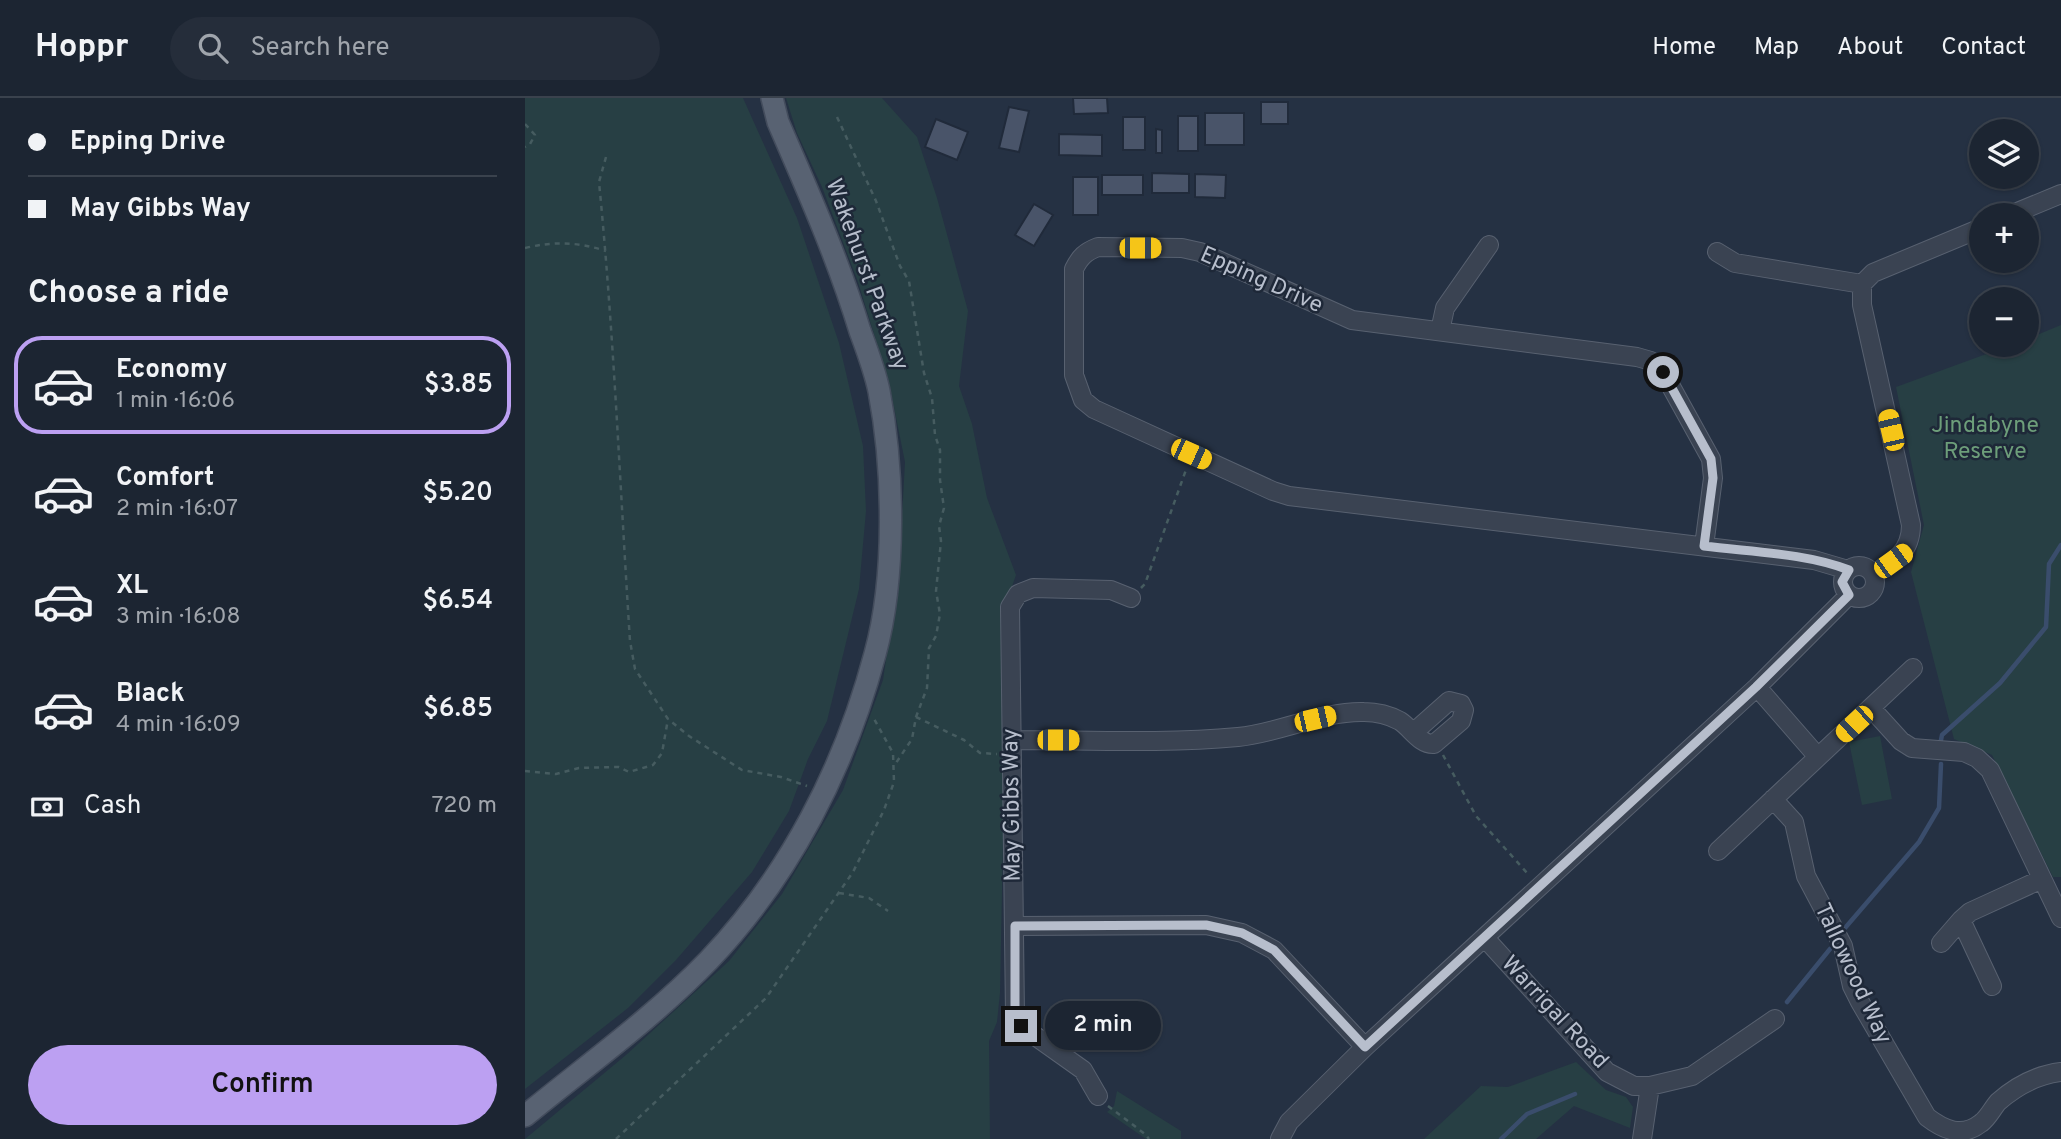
<!DOCTYPE html>
<html lang="en">
<head>
<meta charset="utf-8">
<style>
	:root { --surface:#1c2532; --page:#252d3a; --text:#f1f3f6; --muted:#a0a5ac; --line:#3a424d; --accent:#bca0f2 }
	body { margin:0; font-family:Overpass,sans-serif; background:var(--page); color:var(--text); height:100vh; display:flex; flex-direction:column; font-size:26px; white-space:nowrap }
	* { box-sizing:border-box; margin:0 }
	p { font-size:23px; color:var(--muted) }
	.icon { flex:none; width:38px; height:38px; fill:none; stroke:currentColor; stroke-width:2; stroke-linecap:round; stroke-linejoin:round }
	.map { position:relative; flex:1; overflow:hidden }
	.details { display:flex; flex-direction:column; background:var(--surface); width:525px }
	.details>* { flex:none }
	.banner { display:grid; align-content:center; height:154px; padding:0 28px; background:var(--surface) }
	.controls { position:absolute; left:1444px; top:21px; display:grid; gap:14px }
	.controls a { display:grid; place-items:center; width:70px; height:70px; border-radius:50%; background:var(--surface); box-shadow:0 2px 5px #0004,0 0 0 2px var(--line); font-size:35px }
	.end { position:absolute; width:32px; height:32px; margin:-16px; border:9px solid #b7becc; background:#111; box-shadow:0 0 0 4px #111 }
	.from { border-radius:50% }
	.bubble { position:absolute; height:49px; border-radius:24px; background:var(--surface); box-shadow:0 2px 5px #0004,0 0 0 2px var(--line); font-size:23px; font-weight:600; line-height:49px; text-align:center }
	.car { position:absolute; width:21px; height:42px; margin:-21px -10px; border-radius:9px; box-shadow:0 0 5px 2px #0007; background:linear-gradient(#f5c518 24%,#345 0 40%,#f5c518 0 76%,#345 0 86%,#f5c518 0) }
	.banner b { display:flex; align-items:center; gap:24px; height:66px; font-size:26px }
	.banner b+b { border-top:2px solid var(--line) }
	.banner i { width:18px; height:18px; background:var(--text) }
	ul { padding:0; list-style:none }
	li { display:flex; align-items:center; gap:21px; height:98px; margin:0 14px 10px; padding:0 14px; border:4px solid transparent; border-radius:28px }
	li div { flex:1 }
	li b { display:block; font-size:26px }
	li em { font-style:normal; font-weight:600 }
	li.active { border-color:var(--accent) }
	li>.icon { width:63px; height:63px; stroke-width:1.5 }
	h2 { padding:0 28px; font-size:32px; line-height:84px }
	.pay { display:flex; align-items:center; gap:18px; height:77px; padding:0 28px; font-size:26px }
	.pay p { margin-inline-start:auto }
	.cta { display:flex; gap:14px; margin-top:auto; padding:14px 28px }
	.cta a { flex:1; height:80px; border-radius:42px; background:var(--accent); color:#111; font-size:28px; font-weight:600; line-height:80px; text-align:center }
	header { display:flex; align-items:center; gap:42px; box-sizing:border-box; height:98px; padding:0 35px; background:var(--surface); border-bottom:2px solid var(--line) }
	header strong { font-size:33px }
	nav { display:flex; gap:38px; margin-inline-start:auto; font-size:24px }
	.search { width:490px; height:63px; background:var(--page); display:flex; align-items:center; gap:18px; box-sizing:border-box; padding:0 24px; border-radius:38px; color:var(--muted); font-size:26px }
	main { display:flex; flex:1; min-height:0 }
	.map>svg:first-child { display:block }
	.green { fill:#273f44 }
	.lines { fill:none; stroke-linecap:round; stroke-linejoin:round }
	.stream { stroke:#3a4d6c; stroke-width:4.5 }
	.building { fill:#495469; stroke:#202a3a; stroke-width:2 }
	.minor-casing { stroke:#586170; stroke-width:20 }
	.major-casing { stroke:#434c5c; stroke-width:24 }
	.path { stroke:#465c60; stroke-width:2.5; stroke-dasharray:5 5; stroke-linecap:butt }
	.minor { stroke:#3a4352; stroke-width:18 }
	.major { stroke:#586272; stroke-width:21 }
	.route { stroke:#b7becc; stroke-width:9 }
	.labels { text-anchor:middle; dominant-baseline:central; stroke-width:5; stroke-linejoin:round; paint-order:stroke }
	.street-label { font-size:23px; fill:#b7becc; stroke:#1e2838 }
	.park-label { font-size:23px; fill:#6d9e7a; stroke:#1e2838 }
</style>
</head>
<body>
<header>
<strong>Hoppr</strong>
<div class="search"><svg class="icon" aria-label="search" viewBox="0 0 24 24"><circle cx="10" cy="10" r="6"/><path d="M15 15l6 6"/></svg>Search here</div>
<nav><a>Home</a><a>Map</a><a>About</a><a>Contact</a></nav>
</header>
<main>
<section class="details">
<div class="banner">
<b><i class="from"></i>Epping Drive</b>
<b><i></i>May Gibbs Way</b>
</div>
<h2>Choose a ride</h2>
<ul>
<li class="active"><svg class="icon" aria-label="car" viewBox="0 0 24 24"><path d="M5 17H2v-5l4-1 3-4h7l3 4 3 1v5h-3M9 17h6M6 11h13"/><circle cx="7" cy="17" r="2"/><circle cx="17" cy="17" r="2"/></svg><div><b>Economy</b><p>1 min · 16:06</p></div><em>$3.85</em></li>
<li><svg class="icon" aria-label="car" viewBox="0 0 24 24"><path d="M5 17H2v-5l4-1 3-4h7l3 4 3 1v5h-3M9 17h6M6 11h13"/><circle cx="7" cy="17" r="2"/><circle cx="17" cy="17" r="2"/></svg><div><b>Comfort</b><p>2 min · 16:07</p></div><em>$5.20</em></li>
<li><svg class="icon" aria-label="car" viewBox="0 0 24 24"><path d="M5 17H2v-5l4-1 3-4h7l3 4 3 1v5h-3M9 17h6M6 11h13"/><circle cx="7" cy="17" r="2"/><circle cx="17" cy="17" r="2"/></svg><div><b>XL</b><p>3 min · 16:08</p></div><em>$6.54</em></li>
<li><svg class="icon" aria-label="car" viewBox="0 0 24 24"><path d="M5 17H2v-5l4-1 3-4h7l3 4 3 1v5h-3M9 17h6M6 11h13"/><circle cx="7" cy="17" r="2"/><circle cx="17" cy="17" r="2"/></svg><div><b>Black</b><p>4 min · 16:09</p></div><em>$6.85</em></li>
</ul>
<div class="pay"><svg class="icon" aria-label="cash" viewBox="0 0 24 24"><path d="M3 7h18v10H3z"/><circle cx="12" cy="12" r="2"/></svg>Cash<p>720 m</p></div>
<div class="cta"><a>Confirm</a></div>
</section>
<div class="map">
<svg width="1536" height="1041" viewBox="0 0 1536 1041">
	<rect width="100%" height="100%" fill="#253143"/>
	<!-- green -->
	<path class="green" d="M0,0H218L272,120L314,245L338,348L341,413L334,491L302,623L283,661L264,713L227,774L151,862L103,910L0,991Z
		M261,0H357L392,39L412,100L443,213L434,288L447,326L462,400L491,477L479,511L480,638L475,895L472,924L464,943L465,1041H0L101,957L204,863L257,796L318,692L358,582L374,474L380,364L364,285L333,184L297,89L272,35Z
		M1536,227V779H1528L1467,657L1429,641L1386,474L1399,427L1371,289L1486,247H1502V241Z
		M1355,638L1367,701L1337,707L1324,644Z
		M1051,964L1081,992L1101,999L1108,1009L1105,1030L1049,1008L1011,1041H899L956,988L983,989Z
		M592,993L656,1033V1041H621L582,1014L589,1008Z"/>
	<g class="lines">
		<!-- stream -->
		<path class="stream" d="M1416,642L1417,637L1475,585L1521,529L1524,466L1536,447
			M1320,830L1394,744L1414,710L1416,666
			M1262,904L1305,851
			M976,1041L1002,1016L1050,996"/>
	</g>
	<!-- building -->
	<path class="building" d="M548,0H582L583,15L549,16Z
		M736,4H763V26H736Z
		M484,9L504,13L494,54L474,50Z
		M680,15H719V47H680Z
		M653,18H673V53H653Z
		M598,19H620V52H598Z
		M411,21L443,34L432,62L400,49Z
		M631,31L637,32V55H631Z
		M534,36L577,37V58L534,57Z
		M627,75L664,76V95H627Z
		M670,76L701,77L700,100L670,99Z
		M577,77H618V97H577Z
		M548,79H573V117H548Z
		M509,106L528,117L509,148L490,137Z"/>
	<g class="lines">
		<defs>
			<path id="minor" d="M1485,117L1536,96
				M1192,154L1210,165L1337,186
				M915,233L920,210L964,147
				M1179,448L1188,380L1186,361L1138,274L1126,263L1112,259L827,222L675,154L657,150L573,149C560,154 555,159 549,171V277L558,302L569,311L748,393L764,398L1289,462L1323,472
				M1318 484a16 16 0 1 1 32 0a16 16 0 1 1-32 0Z
				M1348,476C1370,464 1386,453 1386,427L1337,207V186L1348,175L1456,130
				M1232,589L1293,659
				M1346,610L1376,643L1387,650L1439,654L1452,660L1465,672L1536,820
				M488,642C562,642 638,646 713,639C755,635 796,613 839,614C851,614 864,617 875,623C886,630 895,647 909,646L936,623L939,612L936,606L924,603L889,634
				M1248,701L1269,724L1281,778L1318,848L1327,888L1335,904L1402,1019C1419,1032 1437,1040 1456,1025C1463,1020 1467,1011 1473,1004C1491,988 1512,977 1536,974
				M1193,753L1388,570
				M1436,822L1467,888
				M490,828L681,827L717,835L749,852L840,949
				M960,840L1082,974L1109,988H1125L1167,978L1250,921
				M1416,845L1436,822L1445,814L1517,781
				M573,998L558,972L496,928L490,918L485,509L493,496L508,490L586,492L606,500
				M755,1041L764,1024L840,949L1232,589L1324,497
				M1117,1041L1125,988"/>
			<path id="major" d="M0,1018C62,967 128,920 184,862C265,777 320,669 350,556C371,480 369,371 354,293C350,273 342,252 335,233C313,161 283,93 253,24L247,0"/>
		</defs>
		<!-- minor casing -->
		<use href="#minor" class="minor-casing"/>
		<!-- major casing -->
		<use href="#major" class="major-casing"/>
		<!-- path -->
		<path class="path" d="M312,19L351,103L375,168L384,183L399,275L407,300L410,337L415,352V382L419,410L414,428L416,443L411,493L415,516L411,538L404,550L402,590L391,619L387,641L369,668
			M0,26L10,37L5,46L0,49
			M81,59L74,84C89,237 95,390 105,543L110,571L143,621L164,638L217,672L256,679L282,688
			M0,150C29,143 53,144 81,153
			M616,490L620,486L662,369
			M391,619L439,642L455,655L472,656
			M918,657L951,718L1003,776
			M0,673L31,676L54,670L94,669L104,674L128,667L137,655L143,621
			M314,795L344,800L363,813
			M583,1008L620,1036L624,1041
			M91,1041L241,900L328,774L359,712L369,684L368,655L348,619"/>
		<!-- minor -->
		<use href="#minor" class="minor"/>
		<!-- major -->
		<use href="#major" class="major"/>
	</g>
	<g class="lines">
		<!-- route -->
		<path class="route" d="M496,928L490,918V828L681,827L717,835L749,852L840,949L1231,589L1324,497L1317,484L1324,472C1281,455 1225,454 1179,448L1188,380L1186,361L1138,274"/>
	</g>
	<g class="labels">
		<!-- street labels -->
		<g class="street-label">
			<text transform="translate(341 177) rotate(70)">Wakehurst Parkway</text>
			<text transform="translate(736 183) rotate(24)">Epping Drive</text>
			<text transform="translate(488 707) rotate(-91)">May Gibbs Way</text>
			<text transform="translate(1327 876) rotate(65)">Tallowood Way</text>
			<text transform="translate(1029 915) rotate(47)">Warrigal Road</text>
		</g>
		<!-- park labels -->
		<g class="park-label">
			<text x="1460" y="328">Jindabyne<tspan x="1460" dy="26">Reserve</tspan></text>
		</g>
	</g>
</svg>
<div class="controls">
<a><svg class="icon" aria-label="layers" viewBox="0 0 24 24"><path d="M12 4l9 5-9 5-9-5zM3 14l9 5 9-5"/></svg></a>
<a>+</a>
<a>−</a>
</div>
<i class="end from" style="left:1138px;top:274px"></i>
<i class="end" style="left:496px;top:928px"></i>
<div class="bubble" style="left:520px;top:903px;width:116px">2 min</div>
<i class="car" style="left:615px;top:150px;rotate:90deg"></i>
<i class="car" style="left:1366px;top:332px;rotate:347deg"></i>
<i class="car" style="left:666px;top:356px;rotate:114deg"></i>
<i class="car" style="left:1368px;top:463px;rotate:54deg"></i>
<i class="car" style="left:790px;top:621px;rotate:77deg"></i>
<i class="car" style="left:1329px;top:626px;rotate:227deg"></i>
<i class="car" style="left:533px;top:642px;rotate:90deg"></i>
</div>
</main>
</body>
</html>
